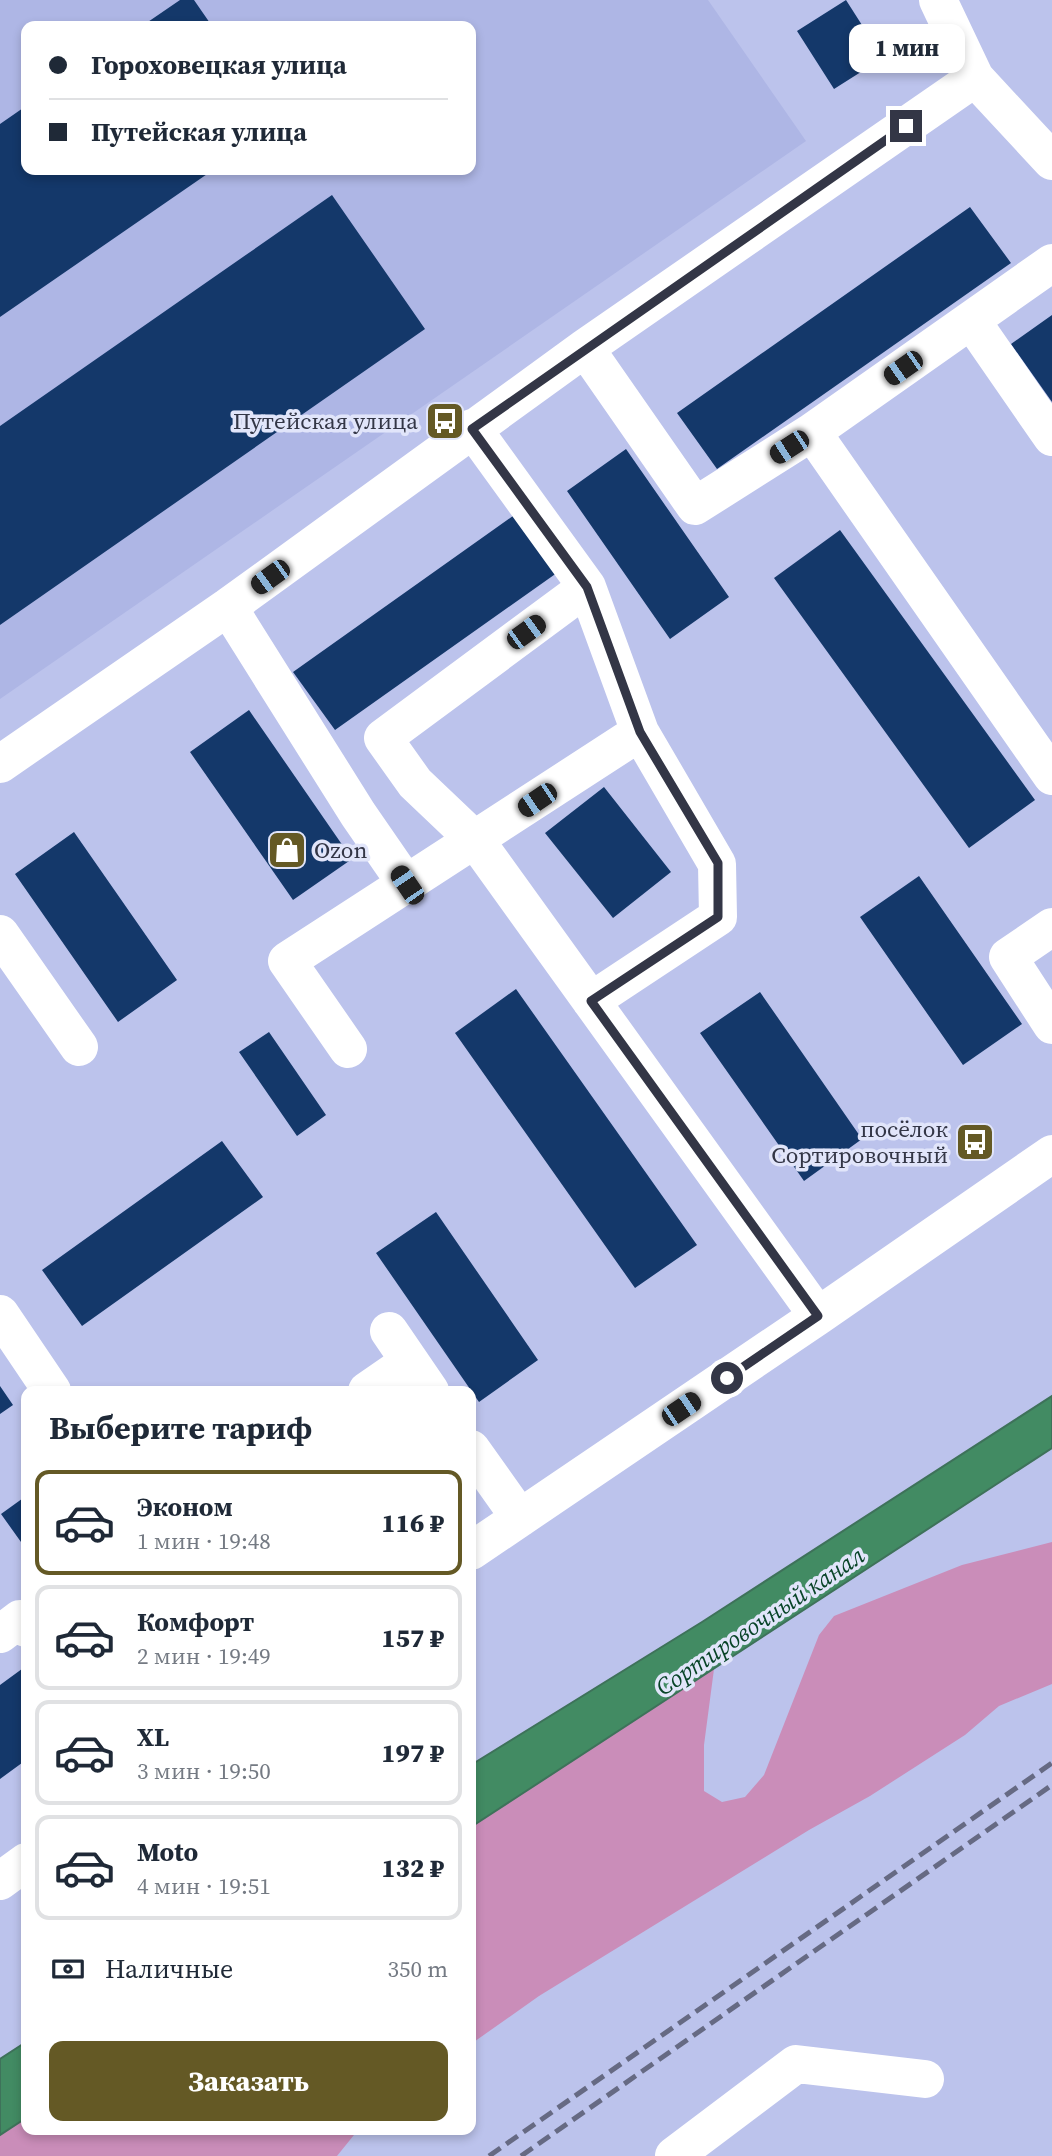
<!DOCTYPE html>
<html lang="ru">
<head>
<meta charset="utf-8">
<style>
	:root { --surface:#fff; --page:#f6f6f7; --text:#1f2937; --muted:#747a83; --line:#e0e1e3; --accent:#645925 }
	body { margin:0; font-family:"Source Serif 4",serif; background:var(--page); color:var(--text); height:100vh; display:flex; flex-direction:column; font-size:26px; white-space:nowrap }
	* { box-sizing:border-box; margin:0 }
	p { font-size:23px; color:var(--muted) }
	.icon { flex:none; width:38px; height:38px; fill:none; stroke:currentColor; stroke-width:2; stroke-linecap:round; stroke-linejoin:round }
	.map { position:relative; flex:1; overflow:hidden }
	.details { position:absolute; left:21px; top:1386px; width:455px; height:749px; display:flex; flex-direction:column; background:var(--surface); border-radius:14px; box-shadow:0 4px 10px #0003 }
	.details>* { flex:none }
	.guide { position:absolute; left:21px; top:21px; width:455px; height:154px; border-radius:14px; box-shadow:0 4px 10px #0003; display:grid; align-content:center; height:154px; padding:0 28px; background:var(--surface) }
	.end { position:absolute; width:32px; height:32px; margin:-16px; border:9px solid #333646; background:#fff; box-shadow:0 0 0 4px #fff }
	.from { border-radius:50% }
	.bubble { position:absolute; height:49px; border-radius:14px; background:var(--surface); box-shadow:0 4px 10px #0003; font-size:23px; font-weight:800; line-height:49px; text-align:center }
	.car { position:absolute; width:21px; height:42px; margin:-21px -10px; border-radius:9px; box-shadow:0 0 5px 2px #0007; background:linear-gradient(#222 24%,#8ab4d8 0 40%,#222 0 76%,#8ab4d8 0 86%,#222 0) }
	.guide b { display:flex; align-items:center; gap:24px; height:66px; font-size:26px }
	.guide b+b { border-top:2px solid var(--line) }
	.guide i { width:18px; height:18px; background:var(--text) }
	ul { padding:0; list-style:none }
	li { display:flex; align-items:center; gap:21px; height:105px; margin:0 14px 10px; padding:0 14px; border:4px solid var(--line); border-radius:14px }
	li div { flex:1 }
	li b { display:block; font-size:26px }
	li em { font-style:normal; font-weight:800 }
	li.active { border-color:var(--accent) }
	li>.icon { width:63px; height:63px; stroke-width:1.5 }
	h2 { padding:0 28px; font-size:32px; line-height:84px }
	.pay { display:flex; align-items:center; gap:18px; height:77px; padding:0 28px; font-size:26px }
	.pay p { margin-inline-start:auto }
	.primary-button { display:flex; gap:14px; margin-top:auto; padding:14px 28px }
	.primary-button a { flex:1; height:80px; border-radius:14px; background:var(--accent); color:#fff; font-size:28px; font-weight:800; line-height:80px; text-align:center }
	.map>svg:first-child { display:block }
	.built { fill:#aeb6e5; fill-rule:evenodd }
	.green { fill:#ca8db9 }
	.water { fill:#428b63; stroke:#3e725a; stroke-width:2 }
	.building { fill:#14386a }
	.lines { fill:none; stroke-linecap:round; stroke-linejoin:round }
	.minor { stroke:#fff; stroke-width:38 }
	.rail { stroke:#666a83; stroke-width:5; stroke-dasharray:14 7; stroke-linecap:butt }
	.route { stroke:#333646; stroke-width:9 }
	.labels { text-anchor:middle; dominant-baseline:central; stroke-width:7; stroke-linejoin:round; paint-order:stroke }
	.poi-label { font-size:23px; fill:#333646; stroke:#e1e5fa; text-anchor:end }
	.water-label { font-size:24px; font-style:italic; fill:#084428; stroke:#e1e5fa }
</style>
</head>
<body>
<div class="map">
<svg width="1052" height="2156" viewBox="0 0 1052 2156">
	<rect width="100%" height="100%" fill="#bcc3ec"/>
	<!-- built -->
	<path class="built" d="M0,0H708L806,141L0,699ZM26,26H471V170H26Z"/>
	<!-- green -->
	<path class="green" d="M1052,1542V1684L999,1706L965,1735L870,1796L809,1830L539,1996L471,2044V1827L714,1669L704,1745V1791L722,1802L745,1797L764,1775L819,1635L834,1616L962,1565Z
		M26,2118V2130H358L337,2156H0V2135Z"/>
	<!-- water -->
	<path class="water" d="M1052,1396V1448L471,1827V1765L702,1622Z
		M26,2042V2118L0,2135V2059Z"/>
	<!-- building -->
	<path class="building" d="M180,0H194L212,26H142Z
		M846,0L883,58L834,89L797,31Z
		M26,106V170H213L0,317V124Z
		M332,195L425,329L0,625V426Z
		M970,207L1011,263L717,469L677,413Z
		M1052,315V402L1011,344Z
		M626,449L729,597L670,639L567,491Z
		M520,511L561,570L335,730L293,672Z
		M840,530L1035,800L969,848L774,578Z
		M249,710L352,859L293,900L190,752Z
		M604,787L671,872L613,918L545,833Z
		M74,832L177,980L118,1022L15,874Z
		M919,876L1022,1024L963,1065L860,917Z
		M516,989L697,1245L635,1288L455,1033Z
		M760,992L862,1139L804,1181L700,1033Z
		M269,1032L326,1115L297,1136L239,1052Z
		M222,1141L263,1197L82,1326L42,1270Z
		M436,1212L538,1360L479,1402L376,1253Z
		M0,1386L13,1405L0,1414Z
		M26,1496V1549L1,1514Z
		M26,1666V1760L0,1779V1685Z"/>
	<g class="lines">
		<!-- minor -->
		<path class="minor" d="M938,0L975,78L1052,161
			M971,320L1052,437
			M585,348L695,506L812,432L1052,263
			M472,428L587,587L383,738L415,783L476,841L818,1316
			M812,432L1052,776
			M587,587L640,732L717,864L718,917L591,1001
			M228,607L358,814L407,885
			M0,764L228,607L585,348L975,78
			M1052,927L1008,957L1052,1025
			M0,934L79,1047
			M348,1049L287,961L640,732
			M0,1314L52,1391
			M389,1331L430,1391
			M367,1391L409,1362
			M471,1449L520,1518
			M471,1551L818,1316L1052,1154
			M0,1634L20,1619L26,1628
			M0,1881L26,1862
			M674,2156L796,2064L925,2079"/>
		<!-- rail -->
		<path class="rail" d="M489,2156L1052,1763
			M521,2156L1052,1785"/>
	</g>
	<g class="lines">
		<!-- route -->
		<path class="route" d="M727,1378L818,1316L591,1001L718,917V863L640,732L587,587L472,429L906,126"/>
	</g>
	<!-- icons -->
	<defs>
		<symbol id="bus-square" viewBox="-11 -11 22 22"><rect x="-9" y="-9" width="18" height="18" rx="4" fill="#645925" stroke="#e1e5fa"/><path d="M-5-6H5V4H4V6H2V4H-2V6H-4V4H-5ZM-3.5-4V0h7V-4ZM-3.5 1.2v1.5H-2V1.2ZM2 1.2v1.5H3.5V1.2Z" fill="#fff"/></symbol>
		<symbol id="shop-square" viewBox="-11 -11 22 22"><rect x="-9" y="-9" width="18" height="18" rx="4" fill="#645925" stroke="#e1e5fa"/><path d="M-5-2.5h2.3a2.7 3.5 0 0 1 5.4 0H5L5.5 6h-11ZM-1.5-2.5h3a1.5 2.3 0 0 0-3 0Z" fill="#fff"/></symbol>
	</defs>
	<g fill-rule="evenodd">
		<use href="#bus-square" x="423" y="399" width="44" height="44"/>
		<use href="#shop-square" x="265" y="828" width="44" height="44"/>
		<use href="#bus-square" x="953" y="1120" width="44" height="44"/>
	</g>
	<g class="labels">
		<!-- poi labels -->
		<g class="poi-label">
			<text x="418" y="421">Путейская улица</text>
			<text x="314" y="850" text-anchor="start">Ozon</text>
			<text x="948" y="1129">посёлок<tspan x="948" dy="26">Сортировочный</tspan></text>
		</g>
		<!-- water labels -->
		<g class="water-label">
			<text transform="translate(760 1621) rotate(-34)">Сортировочный канал</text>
		</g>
	</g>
</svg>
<i class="end from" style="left:727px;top:1378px"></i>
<i class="end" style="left:906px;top:126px"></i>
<div class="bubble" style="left:849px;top:24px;width:116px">1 мин</div>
<i class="car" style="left:903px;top:368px;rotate:235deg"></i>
<i class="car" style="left:789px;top:447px;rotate:237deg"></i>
<i class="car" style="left:270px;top:577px;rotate:234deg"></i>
<i class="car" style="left:526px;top:632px;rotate:54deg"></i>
<i class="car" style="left:537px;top:800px;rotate:236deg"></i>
<i class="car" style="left:407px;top:885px;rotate:326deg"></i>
<i class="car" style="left:681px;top:1409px;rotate:56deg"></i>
<div class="guide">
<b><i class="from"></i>Гороховецкая улица</b>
<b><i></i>Путейская улица</b>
</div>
<section class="details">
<h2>Выберите тариф</h2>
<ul>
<li class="active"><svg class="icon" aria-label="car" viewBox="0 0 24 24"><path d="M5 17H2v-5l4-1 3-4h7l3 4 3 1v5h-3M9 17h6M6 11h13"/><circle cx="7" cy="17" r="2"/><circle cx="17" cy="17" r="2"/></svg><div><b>Эконом</b><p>1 мин · 19:48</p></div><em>116 ₽</em></li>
<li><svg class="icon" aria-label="car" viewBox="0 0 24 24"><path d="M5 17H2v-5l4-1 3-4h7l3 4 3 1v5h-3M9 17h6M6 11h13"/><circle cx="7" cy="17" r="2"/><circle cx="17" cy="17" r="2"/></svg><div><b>Комфорт</b><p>2 мин · 19:49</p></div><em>157 ₽</em></li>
<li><svg class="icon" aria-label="car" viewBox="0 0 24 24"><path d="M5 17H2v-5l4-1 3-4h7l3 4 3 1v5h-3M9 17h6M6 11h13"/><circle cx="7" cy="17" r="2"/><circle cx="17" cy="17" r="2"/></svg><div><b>XL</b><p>3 мин · 19:50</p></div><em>197 ₽</em></li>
<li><svg class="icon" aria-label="car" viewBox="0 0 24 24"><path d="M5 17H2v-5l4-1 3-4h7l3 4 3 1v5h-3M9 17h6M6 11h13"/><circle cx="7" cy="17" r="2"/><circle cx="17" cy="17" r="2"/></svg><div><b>Moto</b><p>4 мин · 19:51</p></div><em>132 ₽</em></li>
</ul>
<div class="pay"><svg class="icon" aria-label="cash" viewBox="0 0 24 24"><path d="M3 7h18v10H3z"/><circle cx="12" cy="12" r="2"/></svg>Наличные<p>350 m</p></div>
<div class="primary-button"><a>Заказать</a></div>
</section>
</div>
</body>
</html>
